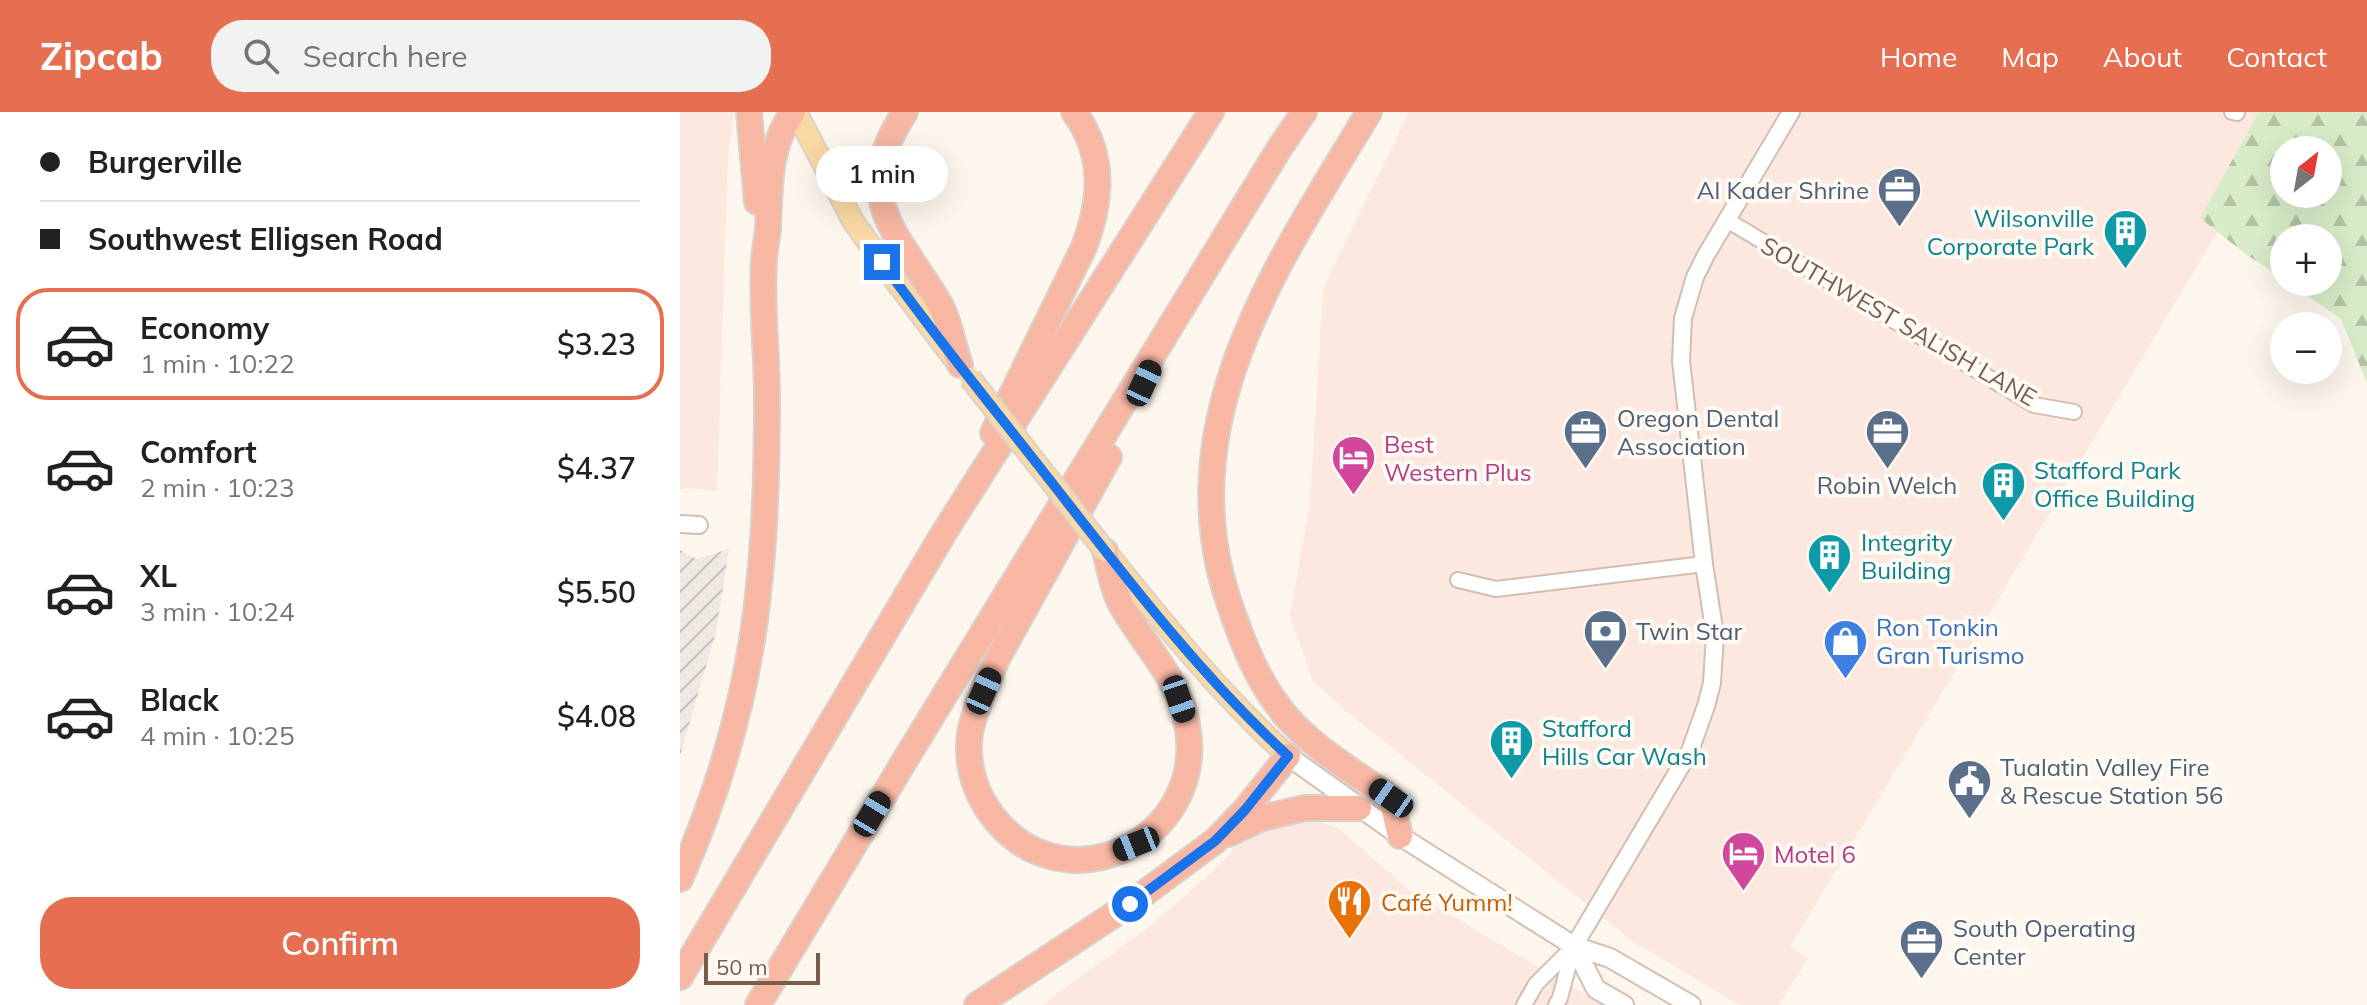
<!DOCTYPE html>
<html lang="en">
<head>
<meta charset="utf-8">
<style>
	:root { --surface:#fff; --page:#f2f2f2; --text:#202124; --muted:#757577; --line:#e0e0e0; --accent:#e76f51 }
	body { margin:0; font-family:Mulish,sans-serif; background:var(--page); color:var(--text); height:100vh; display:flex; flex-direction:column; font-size:30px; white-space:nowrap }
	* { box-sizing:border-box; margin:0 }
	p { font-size:26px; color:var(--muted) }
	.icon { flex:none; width:44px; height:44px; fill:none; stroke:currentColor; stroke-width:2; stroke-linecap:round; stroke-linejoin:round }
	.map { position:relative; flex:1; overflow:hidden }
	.drawer { display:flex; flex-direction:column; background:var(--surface); width:680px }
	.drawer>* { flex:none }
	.banner { display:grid; align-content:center; height:176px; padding:0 40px; background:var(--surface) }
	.needle { width:52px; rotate:31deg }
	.tools { position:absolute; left:1590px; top:24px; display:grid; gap:16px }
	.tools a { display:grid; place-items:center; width:72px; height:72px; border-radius:50%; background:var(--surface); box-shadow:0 8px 32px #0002; font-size:40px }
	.scale { position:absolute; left:24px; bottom:20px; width:116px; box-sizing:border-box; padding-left:8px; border:4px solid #7a5c4d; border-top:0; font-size:22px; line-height:28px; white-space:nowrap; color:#7a5c4d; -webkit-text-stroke:6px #fffaf3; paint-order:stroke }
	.end { position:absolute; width:36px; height:36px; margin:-18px; border:10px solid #1a73e8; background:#fff; box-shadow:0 0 0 4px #fff }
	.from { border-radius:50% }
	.bubble { position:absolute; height:56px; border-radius:28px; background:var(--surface); box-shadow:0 8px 32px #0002; font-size:26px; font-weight:600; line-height:56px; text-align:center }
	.car { position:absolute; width:24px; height:48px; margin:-24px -12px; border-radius:10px; box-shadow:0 0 6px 2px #0007; background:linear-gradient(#222 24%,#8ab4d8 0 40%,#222 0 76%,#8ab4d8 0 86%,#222 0) }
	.banner b { display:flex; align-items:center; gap:28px; height:76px; font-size:30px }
	.banner b+b { border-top:2px solid var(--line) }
	.banner i { width:20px; height:20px; background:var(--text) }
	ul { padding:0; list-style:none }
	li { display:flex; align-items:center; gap:24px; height:112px; margin:0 16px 12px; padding:0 24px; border:4px solid transparent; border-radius:32px }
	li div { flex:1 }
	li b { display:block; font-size:30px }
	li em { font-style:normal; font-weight:600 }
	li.current { border-color:var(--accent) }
	li>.icon { width:72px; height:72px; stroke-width:1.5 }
	.primary-button { display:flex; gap:16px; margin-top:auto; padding:16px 40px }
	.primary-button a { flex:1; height:92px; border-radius:32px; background:var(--accent); color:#fff; font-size:32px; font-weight:600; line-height:92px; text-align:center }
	header { display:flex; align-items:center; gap:48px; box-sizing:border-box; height:112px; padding:0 40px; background:var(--accent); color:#fff }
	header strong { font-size:38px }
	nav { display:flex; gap:44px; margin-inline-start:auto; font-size:28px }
	.search { width:560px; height:72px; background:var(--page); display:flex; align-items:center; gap:20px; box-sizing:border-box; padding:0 28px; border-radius:32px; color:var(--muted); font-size:30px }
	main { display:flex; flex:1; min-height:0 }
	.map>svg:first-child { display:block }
	.commercial { fill:#fde8e0 }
	.industrial { fill:url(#industrial-furrows) }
	.forest { fill:url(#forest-firs); fill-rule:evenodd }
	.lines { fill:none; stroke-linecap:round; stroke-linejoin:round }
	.minor-casing { stroke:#d1beb0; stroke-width:18 }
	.tertiary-casing { stroke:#d1beb0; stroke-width:20 }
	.secondary-casing { stroke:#d6c0b0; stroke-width:22 }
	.primary-casing { stroke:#dad1cd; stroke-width:24 }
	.motorway-casing { stroke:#dad1cd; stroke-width:28 }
	.minor { stroke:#fff; stroke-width:14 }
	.tertiary { stroke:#fff; stroke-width:16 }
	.secondary { stroke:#fff; stroke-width:18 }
	.primary { stroke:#fbd9a5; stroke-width:20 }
	.motorway { stroke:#f7b7a3; stroke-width:24 }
	.primary-bridge-casing { stroke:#dad1cd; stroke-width:24; stroke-linecap:butt }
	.primary-bridge { stroke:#fbd9a5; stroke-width:20 }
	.route { stroke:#1a73e8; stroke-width:10 }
	.labels { text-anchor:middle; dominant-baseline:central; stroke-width:8; stroke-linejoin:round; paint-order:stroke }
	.service-label { font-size:24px; fill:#4e5e75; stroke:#fffaf3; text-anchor:start }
	.culture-label { font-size:24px; fill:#0d838f; stroke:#fffaf3; text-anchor:start }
	.street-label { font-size:24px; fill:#7a5c4d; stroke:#fffaf3 }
	.hotel-label { font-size:24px; fill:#b23c85; stroke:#fffaf3; text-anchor:start }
	.shop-label { font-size:24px; fill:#366cbe; stroke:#fffaf3; text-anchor:start }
	.food-label { font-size:24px; fill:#c56008; stroke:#fffaf3; text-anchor:start }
</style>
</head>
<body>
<header>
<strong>Zipcab</strong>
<div class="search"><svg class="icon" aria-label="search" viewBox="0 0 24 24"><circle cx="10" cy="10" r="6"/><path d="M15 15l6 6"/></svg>Search here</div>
<nav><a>Home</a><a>Map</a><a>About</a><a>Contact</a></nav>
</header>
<main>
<section class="drawer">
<div class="banner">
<b><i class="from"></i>Burgerville</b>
<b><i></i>Southwest Elligsen Road</b>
</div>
<ul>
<li class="current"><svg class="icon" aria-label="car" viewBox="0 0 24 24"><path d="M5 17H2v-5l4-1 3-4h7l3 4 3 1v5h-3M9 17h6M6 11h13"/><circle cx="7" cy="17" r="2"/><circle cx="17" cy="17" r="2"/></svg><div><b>Economy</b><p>1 min · 10:22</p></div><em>$3.23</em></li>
<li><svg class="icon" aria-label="car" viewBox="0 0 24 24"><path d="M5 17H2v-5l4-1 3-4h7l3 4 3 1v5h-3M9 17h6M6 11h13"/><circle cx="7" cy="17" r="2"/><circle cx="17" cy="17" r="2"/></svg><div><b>Comfort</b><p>2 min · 10:23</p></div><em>$4.37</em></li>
<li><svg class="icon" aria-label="car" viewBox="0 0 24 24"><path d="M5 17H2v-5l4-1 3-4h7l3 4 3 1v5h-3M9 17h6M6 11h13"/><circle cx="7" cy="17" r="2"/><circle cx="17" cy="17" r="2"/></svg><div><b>XL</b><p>3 min · 10:24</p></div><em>$5.50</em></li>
<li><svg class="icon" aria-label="car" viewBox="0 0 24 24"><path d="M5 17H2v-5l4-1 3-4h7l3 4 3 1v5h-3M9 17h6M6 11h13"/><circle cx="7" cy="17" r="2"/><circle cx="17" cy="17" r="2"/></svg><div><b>Black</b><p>4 min · 10:25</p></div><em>$4.08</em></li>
</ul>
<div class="primary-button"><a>Confirm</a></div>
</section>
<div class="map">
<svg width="1687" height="893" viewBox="0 0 1687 893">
	<defs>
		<pattern id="industrial-furrows" width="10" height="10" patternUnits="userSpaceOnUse" patternTransform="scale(2)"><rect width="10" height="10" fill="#efe9e4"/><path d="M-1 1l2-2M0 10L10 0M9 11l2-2" fill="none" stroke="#c7c0bb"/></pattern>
		<pattern id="forest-firs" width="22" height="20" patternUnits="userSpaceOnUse" patternTransform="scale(2)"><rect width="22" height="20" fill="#d8ecc9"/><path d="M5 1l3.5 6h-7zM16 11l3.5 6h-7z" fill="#b4c2a5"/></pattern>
	</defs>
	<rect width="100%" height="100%" fill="#fdf6ec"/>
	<!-- commercial -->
	<path class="commercial" d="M0,0H54L48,46L37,379L8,376L0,378Z
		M729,0H1609L1110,835L1128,846L1099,893H1060L952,829L670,602L633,570L610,503L630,391L643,177Z
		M626,705L658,716L729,778L922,893H362L470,814L531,761L563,728L596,709Z"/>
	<!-- industrial -->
	<path class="industrial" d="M49,437L36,520L0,644V438L16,447Z"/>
	<!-- forest -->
	<path class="forest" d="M1579,0H1687V271L1661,207L1608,170H1648V126H1604V167L1567,143L1520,106ZM1604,38H1648V82H1604Z"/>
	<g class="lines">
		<defs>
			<path id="minor" d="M1552,0L1557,1
				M1047,108L1354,293L1394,300
				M778,468L816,477L1024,452
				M844,893L856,872L894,834
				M876,893L880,886L893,836"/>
			<path id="tertiary" d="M0,412L19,413
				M894,834L1010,639L1026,594L1032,571L1035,523L1024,452L1001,249L1003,206L1015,165L1026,143L1111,0"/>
			<path id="secondary" d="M608,644L720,724L894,834L930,846L1011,893
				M894,834L916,877L944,893"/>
			<path id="primary" d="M116,0L173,109L217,171L275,248
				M427,441C484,512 541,583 608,644"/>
			<path id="motorway" d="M69,0L77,90
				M225,0C170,84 215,118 258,189C269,207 273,233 280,253
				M689,0C596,155 483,314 553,502C566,539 580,573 606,604C634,637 676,661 711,686L720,724
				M313,321L404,135C422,87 425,42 394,0
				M425,439C430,458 433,479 443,496C465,534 499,567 507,612C530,731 376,802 307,696C293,675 286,647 290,621C295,596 307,571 317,547L429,345
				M548,722L582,706L625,696H679
				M0,767C43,670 71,569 80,463C86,405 87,345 87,287C87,240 81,193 84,147C85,136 87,126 88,116C90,75 88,35 113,0
				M0,865L265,419L531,0
				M78,893L225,648L599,37L624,0
				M297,893L450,792L535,729L565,698L608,644"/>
		</defs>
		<!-- minor casing -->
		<use href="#minor" class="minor-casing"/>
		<!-- tertiary casing -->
		<use href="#tertiary" class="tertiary-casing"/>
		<!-- secondary casing -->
		<use href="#secondary" class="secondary-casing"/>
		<!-- primary casing -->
		<use href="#primary" class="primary-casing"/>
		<!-- motorway casing -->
		<use href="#motorway" class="motorway-casing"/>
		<!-- minor -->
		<use href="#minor" class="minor"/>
		<!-- tertiary -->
		<use href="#tertiary" class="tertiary"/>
		<!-- secondary -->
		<use href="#secondary" class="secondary"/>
		<!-- primary -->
		<use href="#primary" class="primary"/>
		<!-- motorway -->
		<use href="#motorway" class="motorway"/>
		<defs>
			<path id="primary-bridge" d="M290,266L425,439"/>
		</defs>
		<!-- primary-bridge casing -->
		<use href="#primary-bridge" class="primary-bridge-casing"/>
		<!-- primary-bridge -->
		<use href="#primary-bridge" class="primary-bridge"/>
	</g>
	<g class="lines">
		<!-- route -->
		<path class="route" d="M202,150C255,225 313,295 369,367C444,463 518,561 608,644L565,698L535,729L450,792"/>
	</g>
	<!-- icons -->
	<defs>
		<symbol id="office-pin" viewBox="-11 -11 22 30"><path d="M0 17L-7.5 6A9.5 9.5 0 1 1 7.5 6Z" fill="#5c6f8a" stroke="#fffaf3"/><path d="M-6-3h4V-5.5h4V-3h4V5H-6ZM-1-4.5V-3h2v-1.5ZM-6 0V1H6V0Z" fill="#fff"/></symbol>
		<symbol id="building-pin" viewBox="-11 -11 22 30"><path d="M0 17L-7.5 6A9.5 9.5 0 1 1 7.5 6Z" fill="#0f9aa8" stroke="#fffaf3"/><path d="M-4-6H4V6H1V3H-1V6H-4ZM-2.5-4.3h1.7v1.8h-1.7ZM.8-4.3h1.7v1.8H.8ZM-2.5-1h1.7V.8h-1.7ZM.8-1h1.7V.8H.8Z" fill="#fff"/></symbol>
		<symbol id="hotel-pin" viewBox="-11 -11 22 30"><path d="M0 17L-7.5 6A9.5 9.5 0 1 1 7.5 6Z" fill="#d1479c" stroke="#fffaf3"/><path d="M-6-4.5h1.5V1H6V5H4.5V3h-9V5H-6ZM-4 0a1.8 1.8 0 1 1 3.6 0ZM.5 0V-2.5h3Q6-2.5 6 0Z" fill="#fff"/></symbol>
		<symbol id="bank-pin" viewBox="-11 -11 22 30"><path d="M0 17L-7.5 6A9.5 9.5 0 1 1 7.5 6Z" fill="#5c6f8a" stroke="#fffaf3"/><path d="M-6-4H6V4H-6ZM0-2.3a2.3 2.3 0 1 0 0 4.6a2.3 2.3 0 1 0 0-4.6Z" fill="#fff"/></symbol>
		<symbol id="shop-pin" viewBox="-11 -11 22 30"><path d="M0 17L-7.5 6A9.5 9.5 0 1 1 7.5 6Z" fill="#3f7fe0" stroke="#fffaf3"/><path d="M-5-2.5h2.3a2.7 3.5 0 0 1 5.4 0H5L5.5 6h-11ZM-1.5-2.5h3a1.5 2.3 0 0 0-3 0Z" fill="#fff"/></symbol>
		<symbol id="civic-pin" viewBox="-11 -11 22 30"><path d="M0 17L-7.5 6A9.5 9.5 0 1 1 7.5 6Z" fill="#5c6f8a" stroke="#fffaf3"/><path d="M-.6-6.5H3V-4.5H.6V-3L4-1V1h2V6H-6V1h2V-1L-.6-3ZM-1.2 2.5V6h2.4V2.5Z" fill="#fff"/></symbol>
		<symbol id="restaurant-pin" viewBox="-11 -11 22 30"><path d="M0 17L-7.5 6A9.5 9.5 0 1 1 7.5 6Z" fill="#e8710a" stroke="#fffaf3"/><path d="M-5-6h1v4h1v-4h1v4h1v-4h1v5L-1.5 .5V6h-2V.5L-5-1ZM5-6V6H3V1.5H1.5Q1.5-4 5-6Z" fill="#fff"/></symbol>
	</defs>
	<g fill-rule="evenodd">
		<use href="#office-pin" x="1194" y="52" width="51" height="69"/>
		<use href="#building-pin" x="1420" y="94" width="51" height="69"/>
		<use href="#office-pin" x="1182" y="294" width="51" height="69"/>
		<use href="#office-pin" x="880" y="294" width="51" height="69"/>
		<use href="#hotel-pin" x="648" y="320" width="51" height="69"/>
		<use href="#building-pin" x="1298" y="346" width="51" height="69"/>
		<use href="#building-pin" x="1124" y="418" width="51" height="69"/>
		<use href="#bank-pin" x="900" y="494" width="51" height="69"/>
		<use href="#shop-pin" x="1140" y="504" width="51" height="69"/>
		<use href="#building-pin" x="806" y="604" width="51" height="69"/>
		<use href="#civic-pin" x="1264" y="644" width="51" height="69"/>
		<use href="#hotel-pin" x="1038" y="716" width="51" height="69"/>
		<use href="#restaurant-pin" x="644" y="764" width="51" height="69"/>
		<use href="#office-pin" x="1216" y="804" width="51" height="69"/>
	</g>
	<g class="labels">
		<!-- service labels -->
		<g class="service-label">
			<text x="1189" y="78" text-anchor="end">Al Kader Shrine</text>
			<text x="937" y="306">Oregon Dental<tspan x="937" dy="28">Association</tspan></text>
			<text x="1207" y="373" text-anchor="middle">Robin Welch</text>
			<text x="956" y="519">Twin Star</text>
			<text x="1320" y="655">Tualatin Valley Fire<tspan x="1320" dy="28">&amp; Rescue Station 56</tspan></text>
			<text x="1273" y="816">South Operating<tspan x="1273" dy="28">Center</tspan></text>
		</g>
		<!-- culture labels -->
		<g class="culture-label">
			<text x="1414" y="106" text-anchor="end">Wilsonville<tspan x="1414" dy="28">Corporate Park</tspan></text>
			<text x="1354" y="358">Stafford Park<tspan x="1354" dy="28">Office Building</tspan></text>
			<text x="1181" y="430">Integrity<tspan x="1181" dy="28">Building</tspan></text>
			<text x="862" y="616">Stafford<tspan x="862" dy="28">Hills Car Wash</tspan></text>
		</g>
		<!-- street labels -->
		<g class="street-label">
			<text transform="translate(1219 209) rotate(30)">SOUTHWEST SALISH LANE</text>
		</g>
		<!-- hotel labels -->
		<g class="hotel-label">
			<text x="704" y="332">Best<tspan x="704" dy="28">Western Plus</tspan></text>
			<text x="1094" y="742">Motel 6</text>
		</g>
		<!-- shop labels -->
		<g class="shop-label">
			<text x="1196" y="515">Ron Tonkin<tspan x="1196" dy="28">Gran Turismo</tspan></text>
		</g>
		<!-- food labels -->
		<g class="food-label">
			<text x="701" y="790">Café Yumm!</text>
		</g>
	</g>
</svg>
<div class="tools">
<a><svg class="needle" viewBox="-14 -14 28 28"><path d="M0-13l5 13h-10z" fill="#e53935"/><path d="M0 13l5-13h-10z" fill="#757577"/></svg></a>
<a>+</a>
<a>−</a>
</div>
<div class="scale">50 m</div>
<i class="end from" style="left:450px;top:792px"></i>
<i class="end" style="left:202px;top:150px"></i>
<div class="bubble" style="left:136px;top:34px;width:132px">1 min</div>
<i class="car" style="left:464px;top:271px;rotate:25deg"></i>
<i class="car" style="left:304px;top:579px;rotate:24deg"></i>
<i class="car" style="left:499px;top:587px;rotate:161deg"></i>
<i class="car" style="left:711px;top:686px;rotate:305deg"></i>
<i class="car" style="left:192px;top:702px;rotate:31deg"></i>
<i class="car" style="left:456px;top:732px;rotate:248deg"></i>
</div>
</main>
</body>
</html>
